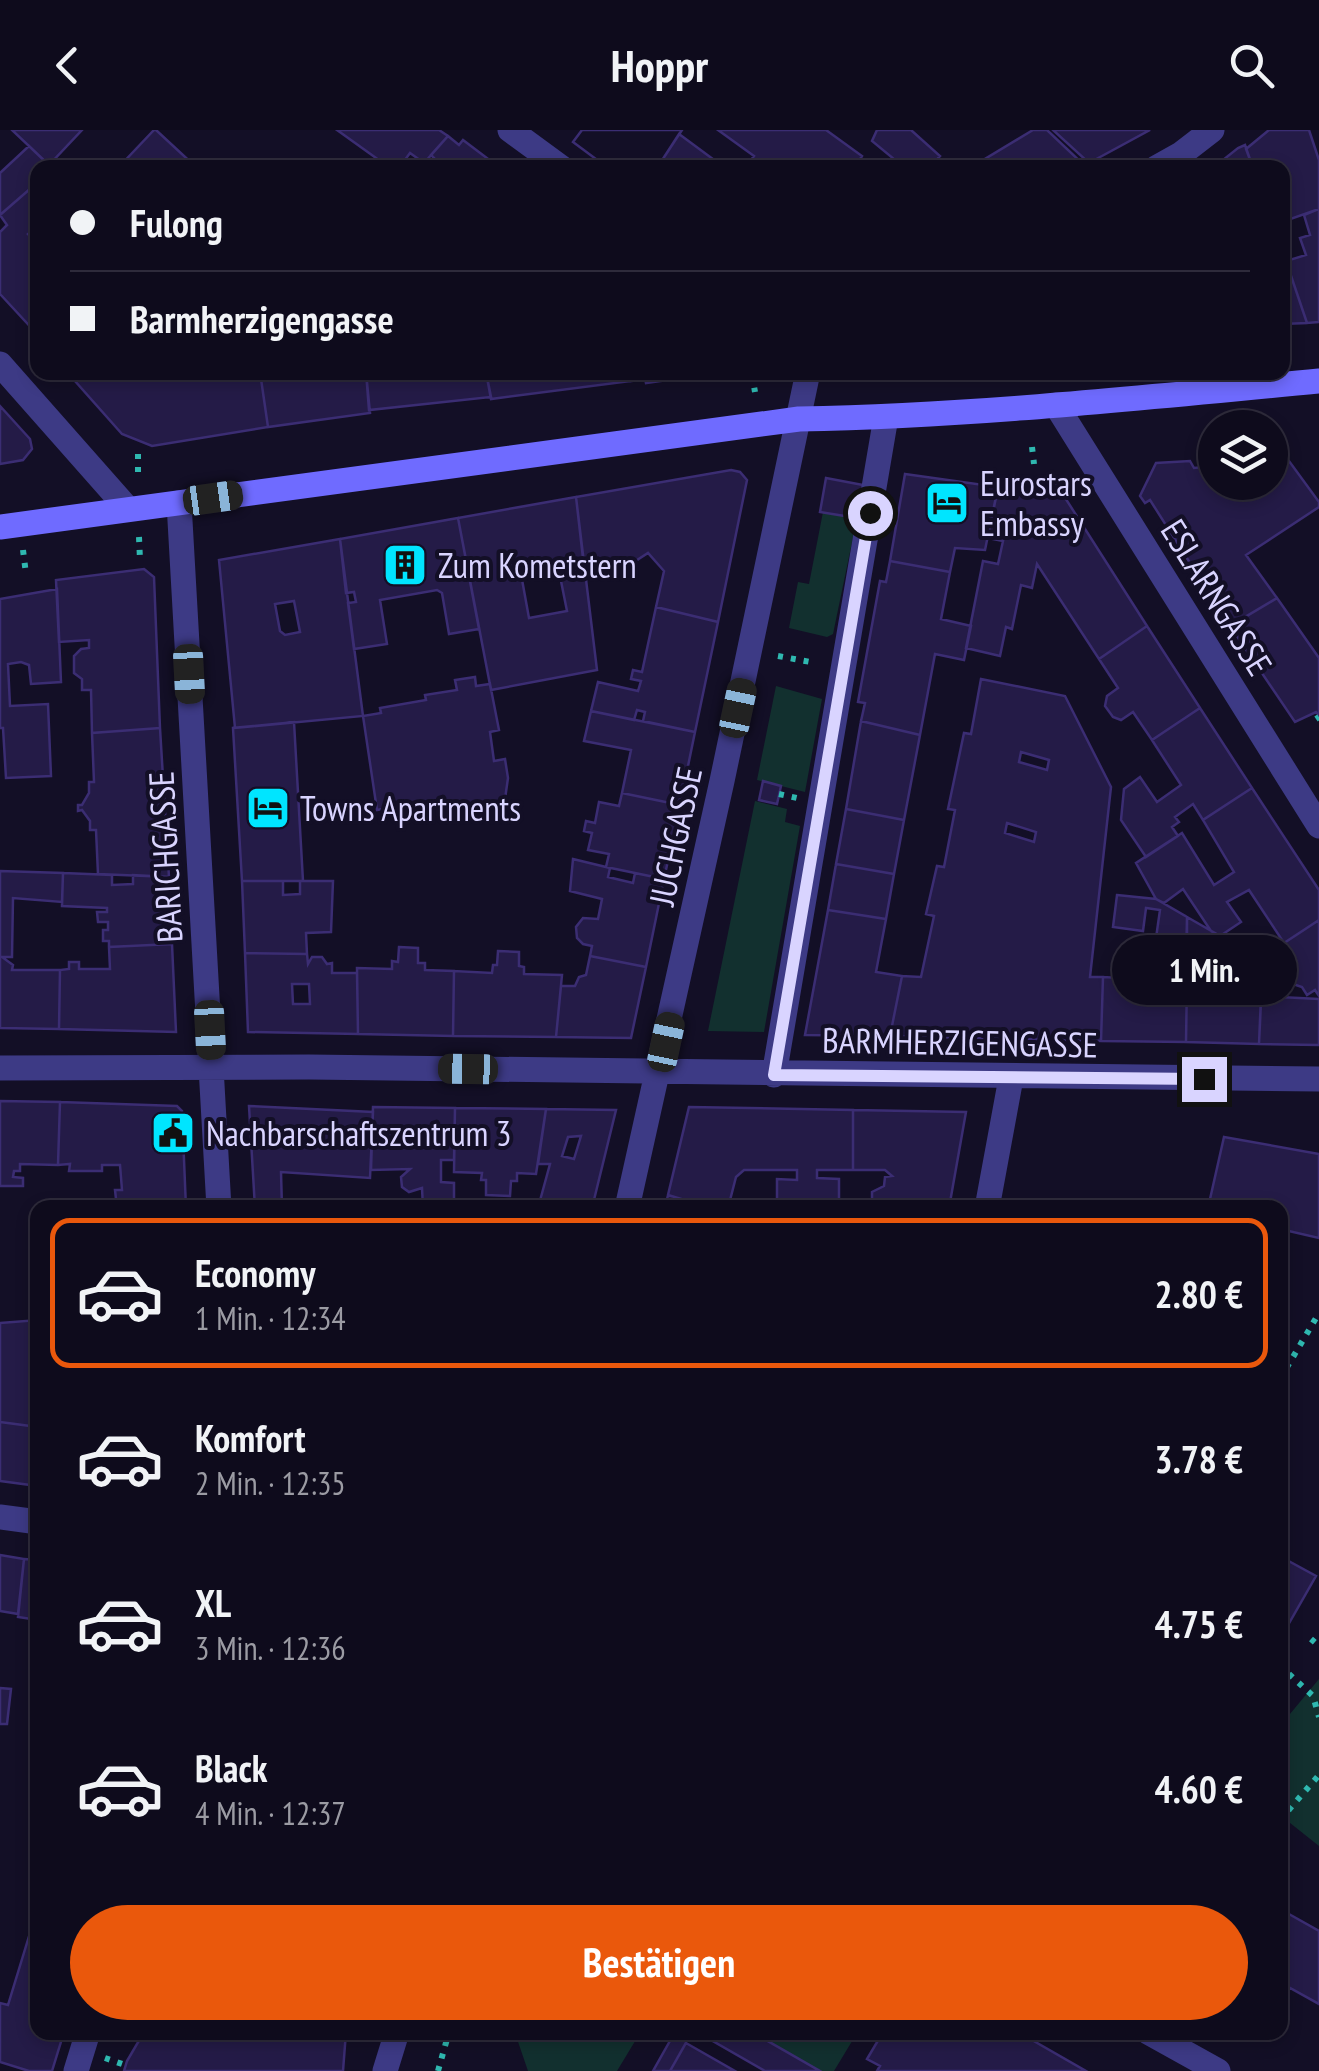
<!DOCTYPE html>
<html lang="de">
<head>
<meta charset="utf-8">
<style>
	:root { --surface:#0e0b1c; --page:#171425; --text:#f1f3f6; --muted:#9b9ba3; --line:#2e2b3b; --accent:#ea580c }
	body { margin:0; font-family:"PT Sans Narrow",sans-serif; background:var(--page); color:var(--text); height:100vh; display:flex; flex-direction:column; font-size:38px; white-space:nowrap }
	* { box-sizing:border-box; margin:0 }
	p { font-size:32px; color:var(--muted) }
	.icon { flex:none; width:55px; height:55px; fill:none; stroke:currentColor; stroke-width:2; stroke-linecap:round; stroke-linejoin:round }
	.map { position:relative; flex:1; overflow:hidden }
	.details { position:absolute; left:30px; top:1070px; width:1258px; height:840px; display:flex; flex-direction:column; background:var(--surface); border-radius:20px; box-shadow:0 5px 15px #0003,0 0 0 2px var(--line) }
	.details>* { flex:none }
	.guide { position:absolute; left:30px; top:30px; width:1260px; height:220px; border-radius:20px; box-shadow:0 5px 15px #0003,0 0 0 2px var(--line); display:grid; align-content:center; height:220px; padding:0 40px; background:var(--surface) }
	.tools { position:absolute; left:1198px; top:280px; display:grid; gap:20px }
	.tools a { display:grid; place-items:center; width:90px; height:90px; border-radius:50%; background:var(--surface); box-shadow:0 5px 15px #0003,0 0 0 2px var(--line); font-size:50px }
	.end { position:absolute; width:45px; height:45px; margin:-22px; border:12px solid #d9d4ff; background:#111; box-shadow:0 0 0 5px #111 }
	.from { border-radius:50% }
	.bubble { position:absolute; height:70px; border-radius:35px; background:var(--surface); box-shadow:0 5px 15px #0003,0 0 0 2px var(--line); font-size:32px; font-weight:800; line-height:70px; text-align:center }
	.car { position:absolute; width:30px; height:60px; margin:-30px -15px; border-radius:12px; box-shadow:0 0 8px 2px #0007; background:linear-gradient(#222 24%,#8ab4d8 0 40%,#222 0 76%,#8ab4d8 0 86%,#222 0) }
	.guide b { display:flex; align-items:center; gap:35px; height:95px; font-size:38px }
	.guide b+b { border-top:2px solid var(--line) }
	.guide i { width:25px; height:25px; background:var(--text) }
	ul { padding:18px 0 0; list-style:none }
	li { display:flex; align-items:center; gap:30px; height:150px; margin:0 20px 15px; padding:0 20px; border:5px solid transparent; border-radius:20px }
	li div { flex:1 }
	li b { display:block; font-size:38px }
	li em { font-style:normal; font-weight:800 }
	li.selected { border-color:var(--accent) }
	li>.icon { width:90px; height:90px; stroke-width:1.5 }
	.cta { display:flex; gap:20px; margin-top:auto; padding:20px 40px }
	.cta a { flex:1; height:115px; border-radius:60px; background:var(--accent); color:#fff; font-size:40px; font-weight:800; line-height:115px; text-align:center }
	header { display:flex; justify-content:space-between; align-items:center; height:130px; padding:0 40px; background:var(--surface); font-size:45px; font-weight:800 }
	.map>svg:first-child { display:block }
	.green { fill:#12302f }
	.building { fill:#241b47; stroke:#3b2d73; stroke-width:2.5; fill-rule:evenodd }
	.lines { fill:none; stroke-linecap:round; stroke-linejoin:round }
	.path { stroke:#2fb8b0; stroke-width:6; stroke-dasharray:5 8; stroke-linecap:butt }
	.minor { stroke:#3d3a85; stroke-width:25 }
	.secondary { stroke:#6f6bff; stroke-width:25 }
	.route { stroke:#d9d4ff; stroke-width:12 }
	.labels { text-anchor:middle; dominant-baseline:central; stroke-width:8; stroke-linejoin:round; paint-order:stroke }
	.poi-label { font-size:35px; fill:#d9d4ff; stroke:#130f26; text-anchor:start }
	.street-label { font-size:35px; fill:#d9d4ff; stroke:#130f26 }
</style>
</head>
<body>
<header><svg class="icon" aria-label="back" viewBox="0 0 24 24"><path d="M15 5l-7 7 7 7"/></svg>Hoppr<svg class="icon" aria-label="search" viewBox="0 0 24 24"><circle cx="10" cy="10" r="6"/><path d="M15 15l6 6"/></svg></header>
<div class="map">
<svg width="1319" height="1941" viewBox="0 0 1319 1941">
	<rect width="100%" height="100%" fill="#130f26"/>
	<!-- green -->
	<path class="green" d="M823,382L857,388L833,504L827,507L789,498L798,452L809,454Z
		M776,556L822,569L805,662L757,650Z
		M755,671L787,679L785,692L800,696L764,902L708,901Z
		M1319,1549V1716L1280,1685V1596Z
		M515,1903V1902L640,1903L617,1941H528Z
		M752,1903H857L834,1941H820Z"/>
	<!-- building -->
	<path class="building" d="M12,0H82L49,35Z
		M154,0H156L197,38H118Z
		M337,0H439L448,6L424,33L410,23L399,38H390Z
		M582,0H682L657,38H608L573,12Z
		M582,0H682L657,38H608L573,12Z
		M718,0H826L862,26L855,38H745L754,26Z
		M877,0H911L940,26L929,38H896L900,34L872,11Z
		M1033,0H1047L1085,36L970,38Z
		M1053,0H1150L1089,33Z
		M1269,0H1309L1319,30V79L1282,92V38H1253L1246,19Z
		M679,4L725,38H657Z
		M448,6L459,15L463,10L500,38H430L436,30L431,25Z
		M1245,15L1253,38H1213L1238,18Z
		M29,16L52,38H38V52L0,85V43Z
		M38,52V96L28,104L38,114V205L0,164V102L7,95L0,85Z
		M1319,79V192L1307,193L1286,131L1306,125L1300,108L1310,105L1304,85Z
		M1286,131L1307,193L1282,194V132Z
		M67,242H152L158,249L186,247L188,242H260L268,297L152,316L122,304Z
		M260,242H366L370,283L268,297Z
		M366,242H486L491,267L369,280Z
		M486,242H629L631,251L491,269Z
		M629,242H723L646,253L645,249L631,251Z
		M0,276L30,309L32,319L23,330L0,334Z
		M1190,331L1194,338L1215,336V352H1270V333L1289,331L1319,372V377L1246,425L1277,468L1230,496L1150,370L1145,373L1140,366L1156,333Z
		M731,340L740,342L747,350L718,492L656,477L664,441L648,423L631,434L611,431L584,437L576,367Z
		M905,344L998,357L985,420L955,418L950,442L890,431Z
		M826,348L863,355L857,388L820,382Z
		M1055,352L1147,496L1099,529L1037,434L1032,458L1021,455L1012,499L1006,497L1000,526L966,518L983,431L998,434L1003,411L988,408L998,357Z
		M576,367L597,540L491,560L458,388ZM558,436L567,481L529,488L521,444Z
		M458,388L479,499L449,504L442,463L437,460L380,470L387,514L354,519L348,473L356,472L354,462L346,463L340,409Z
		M340,409L363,586L235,598L219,430ZM294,471L300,502L285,505L280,501L275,474Z
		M890,431L950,442L941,489L971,496L964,530L935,524L920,605L861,591L865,573L858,572L880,451L886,452Z
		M144,439L154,447L160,598L92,603L91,560H82V549L74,543V526L81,519L89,518V510L59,512L56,450Z
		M57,459L61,552L31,554L29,535L21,532L8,534L10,576L48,574L51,646L6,648L3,598H0V469Z
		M1277,468L1319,528V585L1316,582L1295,592L1230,496Z
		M656,477L718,492L695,602L643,591L645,582L637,580L634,590L591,581L598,552L638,561L641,551L631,549L633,540L642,542Z
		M1147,496L1200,578L1152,610L1133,582L1121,590L1113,587L1105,576L1107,566L1118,558L1099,529Z
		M475,547L476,556L490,554L499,600L490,602L494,631L505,629L508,648L504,676L493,678L494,685L475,688L473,682L442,686L440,677L395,685L394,677L377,680L363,586L381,583L380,578L426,570L425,565L457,560L455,550Z
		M981,549L1065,566L1111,657L1090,847H1103L1101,911L890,906L902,846L921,847L934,786L926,784L937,736L944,737L955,680L948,679L964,603L971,604ZM1021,622L1049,630L1047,640L1019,632ZM1007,693L1036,702L1034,712L1005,703Z
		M1200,578L1252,658L1203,690L1193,674L1175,687L1179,692L1172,697L1178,706L1146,727L1121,690L1124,659L1140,647L1157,672L1181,655L1152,610Z
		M591,581L695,602L680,675L622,663L631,620L584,611Z
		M861,591L920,605L904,690L846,679Z
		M294,592L303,751H242L233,598Z
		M160,598L169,747L98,744L96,700H90V691L82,680L78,681V675H82L89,663V652H94L92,603Z
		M763,651L781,656L777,674L759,670Z
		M1252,658L1319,760V790L1284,813L1249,760L1227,772L1241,792L1220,806L1211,801L1183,759L1164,773L1156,769L1136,733L1182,703L1214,755L1234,742L1203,690Z
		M622,663L680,675L664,749L606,737L609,724L588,720L592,703L584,701L586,691L595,693L599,672L619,676Z
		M846,679L904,690L894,744L836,734Z
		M573,729L610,738L608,747L633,753L635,743L664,749L646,837L590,826L592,816L583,814L577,808L576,797L583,788L598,789L602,769L570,761Z
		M836,734L894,744L886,789L828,780Z
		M0,741L63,743L62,772L13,768L12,827H2L13,835L12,840H60L59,899L0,898Z
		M63,743L112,745V755L133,754V745L169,747L172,814L109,817V811H103V800H108V792H98L97,782H107V778L62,776Z
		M242,751H283V765L300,764V751H333L331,802L306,803L307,824L245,823Z
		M1117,765L1156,769L1187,787L1186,831H1154V842L1166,843V849H1187L1186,912L1101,911L1103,847L1122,848L1123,841L1133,842L1134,831L1126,830L1127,819L1149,822L1150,815H1155L1160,780L1146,778L1143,801L1113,797Z
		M828,780L886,789L876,842L902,846L890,906L805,905Z
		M1187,787L1220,806L1218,826L1232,829L1231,851H1262L1259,914L1186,912L1187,849L1207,850V837L1187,836Z
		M1319,790V866L1315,860L1307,865L1302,857L1287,852V837L1296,831L1284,813Z
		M172,814L176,902L59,899L60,840L69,839V832H79V839H110L109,817Z
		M399,817L418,818V833H425V840L454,841L453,906L358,904L357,838L392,839V831L398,832Z
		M498,821L519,822V836L524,837V844L562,845L556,907L453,906L454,841L492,843L493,835H497Z
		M245,823L307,824L308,834L312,827H322L327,834L332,833V843H357L358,904L248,902ZM292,854H309L310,874H293Z
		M590,826L646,837L631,908L556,907L561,856H575L579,847L586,845Z
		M1261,866L1319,869V915L1259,914Z
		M0,971L60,972L58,1035L20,1034V1041H14L13,1047L23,1048V1056H0Z
		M60,972L177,976L182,981L186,1078H117L115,1060H122L120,1035H102V1041H69L70,1034L58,1035Z
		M249,976L373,982L370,1048L281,1042L282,1078H255Z
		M373,977L455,978L454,1030H441V1052L454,1053V1078H423L422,1058L409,1062L402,1057L401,1047L410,1039L371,1040Z
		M689,977L853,980V1040H817V1048L839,1049V1078H777V1049L797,1050V1040H744L736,1047L728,1078H711L668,1065Z
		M455,978L546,979L536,1044L517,1043V1051H511L510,1066L486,1065V1050H481L482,1043L454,1042Z
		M546,979L616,980L592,1078H538L550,1034H538ZM581,1006L574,1029L562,1026L568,1007Z
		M853,980L966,982L949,1078H872V1062L884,1056L885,1047L892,1046L885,1040H853Z
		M1224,1007L1319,1024V1108L1280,1099V1078H1208Z
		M668,1065L711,1078H665Z
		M38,1190V1297L0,1292V1193Z
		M0,1292L38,1297V1356L0,1351Z
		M1280,1415H1286L1285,1429L1316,1446L1280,1509Z
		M0,1425L24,1429L18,1484L0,1481Z
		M24,1429L38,1430V1490L18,1487Z
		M0,1558L11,1559L7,1594H0Z
		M1280,1779L1319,1801V1874L1290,1858L1280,1876Z
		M34,1790L38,1791V1902H64L52,1941H29L0,1932V1873L8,1875Z
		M144,1902H346L343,1941H124L127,1931Z
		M675,1902H692L670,1941H653Z
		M697,1902H752L820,1941H765Z
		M883,1902H1018L1086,1941H877L880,1936L867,1929Z
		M686,1913L735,1941H670Z"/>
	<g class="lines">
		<!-- path -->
		<path class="path" d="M752,245L755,262
			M1032,317L1034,334
			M138,324V349
			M139,407L140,430
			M23,420L26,444
			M778,526L816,533
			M1316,589L1319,587
			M779,664L797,668
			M1280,1249L1319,1183
			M1311,1509L1319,1516
			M1289,1544L1313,1566L1319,1587
			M1280,1690L1319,1645
			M105,1928L125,1935
			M438,1941L449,1902"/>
		<!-- minor -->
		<path class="minor" d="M510,0L562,38
			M1156,38L1181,24L1212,0
			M0,234L128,379
			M1056,275L1319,696
			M179,373L219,1078
			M0,938L309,937L1319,949
			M774,945L886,287
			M627,1078L722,651L808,242
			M987,1078L1011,948
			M0,1387L38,1392
			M1148,1902L1218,1941
			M76,1941L88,1902
			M385,1941L397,1902"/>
		<!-- secondary -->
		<path class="secondary" d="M0,397L799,289C973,286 1146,267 1319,251"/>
	</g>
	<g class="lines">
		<!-- route -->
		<path class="route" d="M870,383L774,945L1204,949"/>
	</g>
	<!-- icons -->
	<defs>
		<symbol id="hotel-square" viewBox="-11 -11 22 22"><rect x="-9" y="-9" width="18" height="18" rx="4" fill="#00e5ff" stroke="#130f26"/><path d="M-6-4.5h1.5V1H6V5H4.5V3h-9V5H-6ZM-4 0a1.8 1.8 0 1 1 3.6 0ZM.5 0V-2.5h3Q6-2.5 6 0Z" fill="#111"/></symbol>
		<symbol id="building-square" viewBox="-11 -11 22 22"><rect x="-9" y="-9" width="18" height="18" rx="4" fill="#00e5ff" stroke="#130f26"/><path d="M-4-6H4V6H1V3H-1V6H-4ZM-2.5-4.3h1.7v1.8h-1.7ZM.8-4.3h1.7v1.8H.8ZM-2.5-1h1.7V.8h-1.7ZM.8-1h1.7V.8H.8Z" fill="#111"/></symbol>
		<symbol id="civic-square" viewBox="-11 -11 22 22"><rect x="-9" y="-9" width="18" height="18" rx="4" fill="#00e5ff" stroke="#130f26"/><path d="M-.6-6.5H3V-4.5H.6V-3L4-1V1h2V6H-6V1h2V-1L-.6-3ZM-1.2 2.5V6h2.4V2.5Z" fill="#111"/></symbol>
	</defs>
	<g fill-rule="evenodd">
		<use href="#hotel-square" x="922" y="348" width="50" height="50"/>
		<use href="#building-square" x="380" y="410" width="50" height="50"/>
		<use href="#hotel-square" x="243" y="653" width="50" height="50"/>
		<use href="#civic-square" x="148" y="978" width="50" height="50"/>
	</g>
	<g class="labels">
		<!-- poi labels -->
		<g class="poi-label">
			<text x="980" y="353">Eurostars<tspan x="980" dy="40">Embassy</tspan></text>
			<text x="438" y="435">Zum Kometstern</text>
			<text x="300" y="678">Towns Apartments</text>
			<text x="206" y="1003">Nachbarschaftszentrum 3</text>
		</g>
		<!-- street labels -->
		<g class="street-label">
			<text transform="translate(1217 467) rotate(58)">ESLARNGASSE</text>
			<text transform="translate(675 706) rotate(-78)">JUCHGASSE</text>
			<text transform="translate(165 727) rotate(-93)">BARICHGASSE</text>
			<text transform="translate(960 912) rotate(1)">BARMHERZIGENGASSE</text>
		</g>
	</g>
</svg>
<div class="tools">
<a><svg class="icon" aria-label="layers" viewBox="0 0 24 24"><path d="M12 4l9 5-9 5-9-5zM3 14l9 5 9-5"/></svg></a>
</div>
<i class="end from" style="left:870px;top:383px"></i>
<i class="end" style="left:1204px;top:949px"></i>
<div class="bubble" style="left:1112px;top:805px;width:185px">1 Min.</div>
<i class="car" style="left:213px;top:368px;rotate:82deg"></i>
<i class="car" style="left:189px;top:544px;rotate:177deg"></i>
<i class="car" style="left:738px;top:578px;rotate:12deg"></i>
<i class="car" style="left:210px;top:900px;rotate:177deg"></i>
<i class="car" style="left:666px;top:912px;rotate:12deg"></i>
<i class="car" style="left:468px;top:939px;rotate:271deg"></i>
<div class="guide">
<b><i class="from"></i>Fulong</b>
<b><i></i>Barmherzigengasse</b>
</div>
<section class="details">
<ul>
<li class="selected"><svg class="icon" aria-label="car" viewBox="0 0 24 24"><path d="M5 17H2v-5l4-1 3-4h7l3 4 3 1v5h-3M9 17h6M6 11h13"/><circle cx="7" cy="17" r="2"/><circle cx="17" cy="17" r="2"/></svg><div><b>Economy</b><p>1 Min. · 12:34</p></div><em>2.80 €</em></li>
<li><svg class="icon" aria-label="car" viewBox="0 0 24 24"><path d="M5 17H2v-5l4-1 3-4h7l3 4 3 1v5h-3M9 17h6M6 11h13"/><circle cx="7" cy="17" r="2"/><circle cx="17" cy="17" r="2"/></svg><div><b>Komfort</b><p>2 Min. · 12:35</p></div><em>3.78 €</em></li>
<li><svg class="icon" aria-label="car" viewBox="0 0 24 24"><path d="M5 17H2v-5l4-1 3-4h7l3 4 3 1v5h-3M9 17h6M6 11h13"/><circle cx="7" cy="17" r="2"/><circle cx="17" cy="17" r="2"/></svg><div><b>XL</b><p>3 Min. · 12:36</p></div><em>4.75 €</em></li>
<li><svg class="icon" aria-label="car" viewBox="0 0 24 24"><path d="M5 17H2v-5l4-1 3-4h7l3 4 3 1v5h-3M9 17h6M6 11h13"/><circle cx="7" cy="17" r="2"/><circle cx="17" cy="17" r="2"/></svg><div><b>Black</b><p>4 Min. · 12:37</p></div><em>4.60 €</em></li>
</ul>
<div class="cta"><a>Bestätigen</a></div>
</section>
</div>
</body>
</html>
